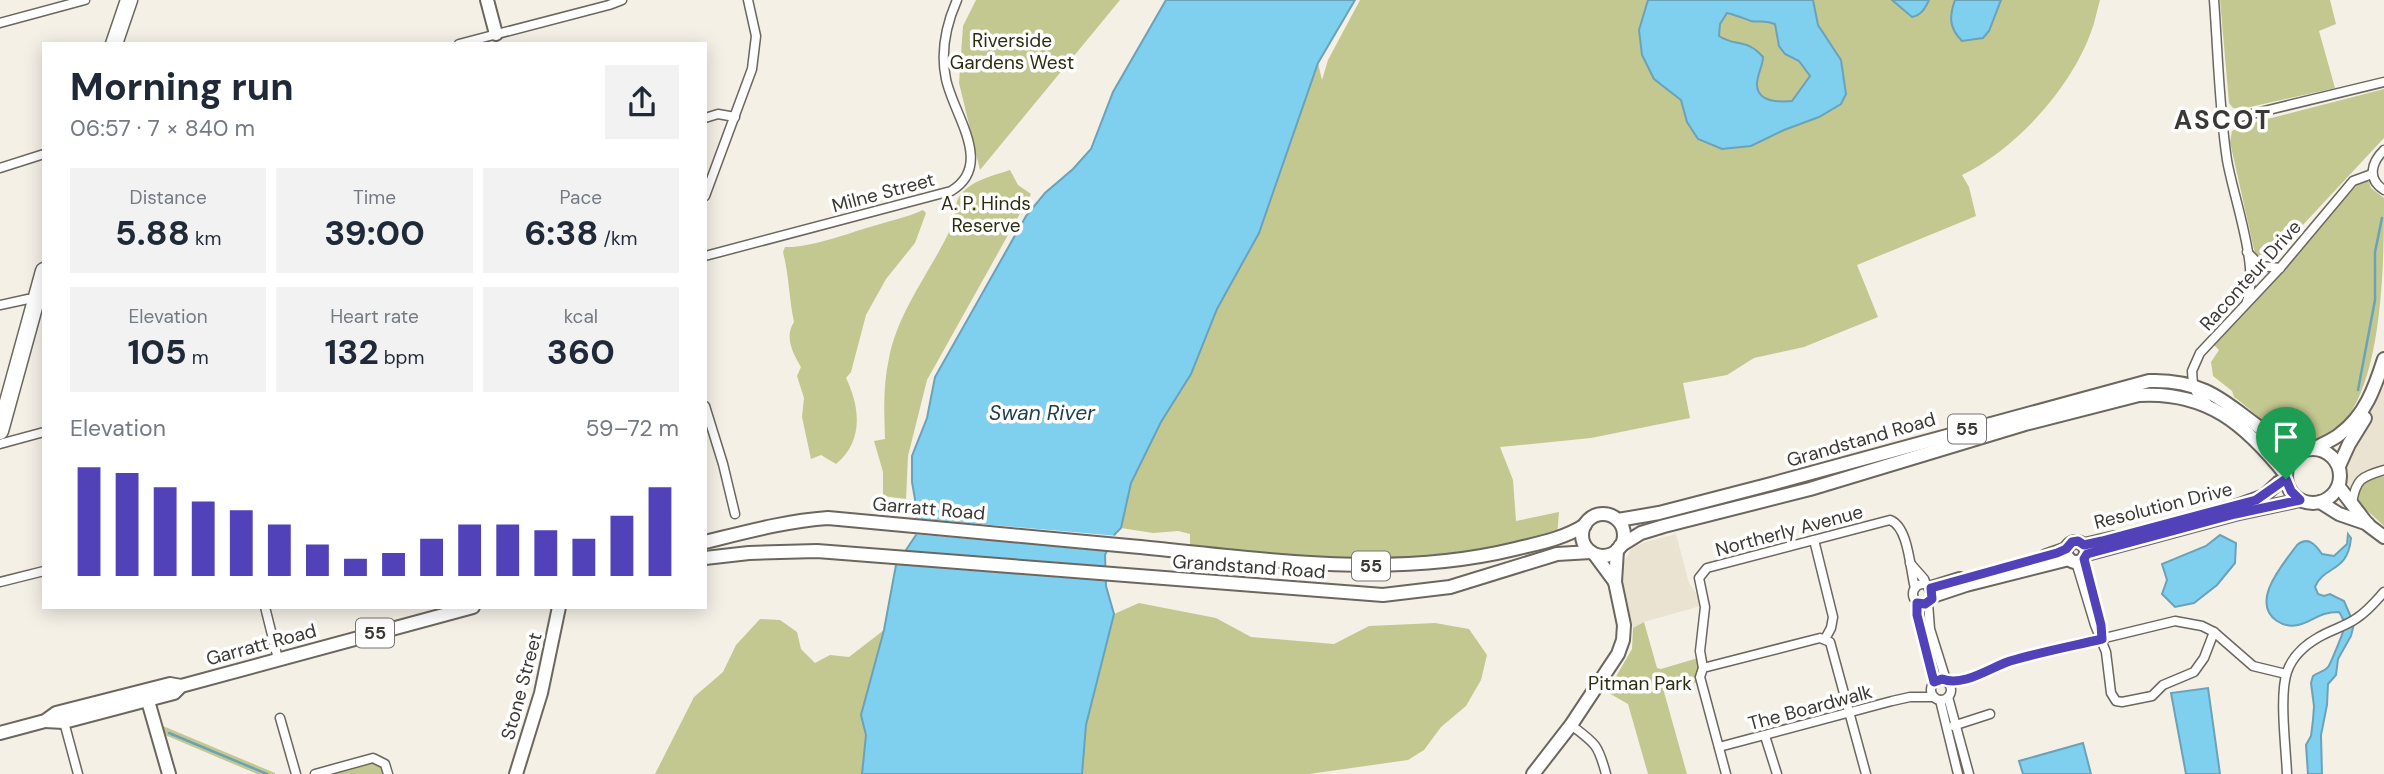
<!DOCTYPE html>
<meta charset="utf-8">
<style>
body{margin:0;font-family:"DM Sans",sans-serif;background:#f2f2f3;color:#1f2937;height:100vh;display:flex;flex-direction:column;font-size:26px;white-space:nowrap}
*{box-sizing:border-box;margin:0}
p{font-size:23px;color:#747a83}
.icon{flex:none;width:38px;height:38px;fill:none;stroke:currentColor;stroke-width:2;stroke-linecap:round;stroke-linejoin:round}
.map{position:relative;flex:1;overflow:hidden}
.details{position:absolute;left:42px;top:42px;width:665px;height:567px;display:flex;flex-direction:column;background:#fff;border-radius:0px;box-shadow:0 4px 18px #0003}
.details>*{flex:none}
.pin{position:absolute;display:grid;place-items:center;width:60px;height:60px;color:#fff;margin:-72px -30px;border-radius:50% 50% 50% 0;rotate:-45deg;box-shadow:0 0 7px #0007}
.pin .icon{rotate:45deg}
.round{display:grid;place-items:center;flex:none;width:74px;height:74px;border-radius:0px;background:#f2f2f3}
.headline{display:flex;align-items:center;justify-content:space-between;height:119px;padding:0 28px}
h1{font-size:38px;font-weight:700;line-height:52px}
.stats{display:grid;grid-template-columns:repeat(3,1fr);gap:10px;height:119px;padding:7px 28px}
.stats div{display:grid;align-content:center;border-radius:0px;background:#f2f2f3;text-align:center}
.stats b{font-size:35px;font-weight:700}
.stats small{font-size:19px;font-weight:400}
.stats p{font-size:19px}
.chart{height:196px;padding:14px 28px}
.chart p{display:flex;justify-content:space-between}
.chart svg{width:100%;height:126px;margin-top:7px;stroke:#5142b9;stroke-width:6}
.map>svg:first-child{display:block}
.built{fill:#ebe3d2}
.green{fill:#c3c890}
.water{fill:#7fcfef;stroke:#6ba2b7;stroke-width:2;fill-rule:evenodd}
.pier{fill:#f5f0e6}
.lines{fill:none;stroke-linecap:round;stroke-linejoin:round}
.stream{stroke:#6ba2b7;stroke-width:2.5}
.street-casing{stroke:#6b675f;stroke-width:11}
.secondary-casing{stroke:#6b675f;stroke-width:16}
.primary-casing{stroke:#6b675f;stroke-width:16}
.highway-casing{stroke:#6b675f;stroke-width:19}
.street{stroke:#fff;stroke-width:8}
.secondary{stroke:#fff;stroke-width:12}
.primary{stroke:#fff;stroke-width:12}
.highway{stroke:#fff;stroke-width:16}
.route-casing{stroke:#fff;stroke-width:14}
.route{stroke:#5142b9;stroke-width:9}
.labels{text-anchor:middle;stroke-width:7;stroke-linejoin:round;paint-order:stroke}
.shield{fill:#fff;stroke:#767472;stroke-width:2}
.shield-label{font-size:18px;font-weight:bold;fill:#3b3935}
.park-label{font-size:19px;fill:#2c2e10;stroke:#fff}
.street-label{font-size:19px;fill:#3b3935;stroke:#fff}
.water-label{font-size:21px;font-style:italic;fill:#1d414f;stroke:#fff}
.district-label{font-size:26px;font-weight:bold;letter-spacing:2px;fill:#3b3935;stroke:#fff}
</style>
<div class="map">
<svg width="2384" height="774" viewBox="0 0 2384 774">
<rect width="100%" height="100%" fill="#f5f0e6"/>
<g class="built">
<path d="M2384 386V523L2356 498 2346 481 2343 465Z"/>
<path d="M1676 534 1689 583 1704 605 1644 622 1633 628 1620 577 1623 563 1632 548 1645 542Z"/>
</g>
<g class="green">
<path d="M976 0H1120L980 170 959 83 963 26Z"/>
<path d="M1360 0H2100C2097 10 2095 22 2091 32 2071 88 2016 149 1962 175L1969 187 1976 216 1857 265 1878 317 1804 347 1754 358 1727 375 1683 383 1690 418 1591 438 1500 447 1513 480 1516 521 1559 512 1557 538 1418 565 1190 552V534L1178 531 1153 533 1121 528 1131 483 1161 422 1191 374 1217 309 1259 233 1318 63 1322 80 1328 60Z"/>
<path d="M2220 0H2330L2336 24 2319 31 2335 88 2241 109 2233 108 2229 103Z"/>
<path d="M2384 89V138L2270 260 2255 254 2230 142 2232 131 2240 126Z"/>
<path d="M1010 170 1018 185 1031 194 927 380 908 456 906 499 883 496V472L874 441 885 439C884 411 883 385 889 358 898 311 931 271 951 228 955 219 954 205 959 197 970 180 993 176 1010 170Z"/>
<path d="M2363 179 2369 182 2371 188 2384 198C2384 260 2384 401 2330 434 2322 439 2314 444 2305 443 2277 440 2256 412 2234 397L2232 391 2213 376 2211 362 2219 350 2211 342Z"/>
<path d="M923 210 926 213 915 243 886 279 866 315 851 372 846 378C860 407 864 441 836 464L821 455 811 459 802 417 804 398 797 376 801 367C793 353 784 337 794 322 789 299 789 275 783 252L785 247C810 248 846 234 870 227 888 221 906 218 923 210Z"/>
<path d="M2384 476V526L2359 503 2357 498C2361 482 2369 480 2384 476Z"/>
<path d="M1139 603 1216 618 1251 637 1334 644 1369 626 1435 623 1469 629 1487 655 1481 680 1466 706 1441 727 1424 750 1408 760 1309 774H1082L1086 725 1114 614Z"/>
<path d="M760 619 780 620 797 632 801 649 815 663 830 655 849 657 884 630 861 715 866 735 862 774H655L694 697 723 672 736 645Z"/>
<path d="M1644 622 1657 668 1661 669 1698 658 1704 680 1664 692 1687 774H1648L1628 704 1607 692 1632 649 1633 628Z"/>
<path d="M163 726 275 773V774H257L165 735Z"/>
<path d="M373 758 387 774H315Z"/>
</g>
<g class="water">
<path d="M1166 0H1355L1318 63 1259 233 1217 309 1191 374 1161 422 1131 483 1121 528 1115 534 1105 555 1106 586 1114 614 1086 725 1082 774H862L866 735 861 715 884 630 896 565 916 535V505L912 482V456L927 418 935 377 1026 216 1045 193 1073 169 1091 149 1113 92Z"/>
<path d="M1648 0H1813L1818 25 1841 60 1846 94 1841 104 1819 117 1784 130 1751 146 1722 149 1698 139 1687 122 1681 100 1654 79 1642 55 1639 30ZM1727 13C1736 15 1743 18 1751 21 1760 23 1763 19 1775 24L1779 46 1785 54 1799 61 1810 76 1792 101C1780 102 1759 103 1757 86 1756 77 1763 66 1763 57 1747 38 1735 47 1719 36L1720 24Z"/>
<path d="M1892 0H1929C1925 8 1922 15 1912 17Z"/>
<path d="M1955 0H2001L1989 31 1983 38 1962 41C1949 28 1949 17 1955 0Z"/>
<path d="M2348 534 2351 538C2348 573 2324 565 2315 587L2318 594 2324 596 2330 594 2344 601 2354 624 2351 636 2338 659 2336 675 2328 684 2327 705 2321 735 2322 774H2308L2306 745 2311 736 2313 720 2314 706 2311 683 2313 676C2318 672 2324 672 2328 667 2330 665 2344 631 2344 628 2345 623 2342 616 2339 612 2318 612 2315 621 2298 625 2290 627 2283 625 2277 621 2249 602 2284 563 2297 545 2308 536 2315 544 2322 554L2334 556 2347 544Z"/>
<path d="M2220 535 2236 543 2235 563 2217 585 2194 603 2175 607 2162 594 2167 580 2162 564 2206 546Z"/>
<path d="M2208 688 2220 774H2186L2171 693Z"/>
<path d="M2083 743 2091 774H2023L2019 761Z"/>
</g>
<path class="pier" d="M912 518 1118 536 1110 551 912 534Z"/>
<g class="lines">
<g class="stream">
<path d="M2358 390 2375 300V252L2382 218"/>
<path d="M169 733 267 774"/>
</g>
<g class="street-casing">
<g id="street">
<path d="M2214 0C2218 53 2219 107 2227 160 2233 196 2260 269 2247 301"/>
<path d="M0 23 85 0"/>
<path d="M459 44 609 5 622 0"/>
<path d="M705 118 718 114 735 117"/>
<path d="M2223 121 2384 82"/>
<path d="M2384 150C2371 163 2367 179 2384 190"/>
<path d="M0 168 44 154"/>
<path d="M705 196 752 69 756 36 748 0"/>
<path d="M2247 252 2261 266 2280 268"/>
<path d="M705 256 951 191C995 165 953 114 946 79 940 51 946 25 957 0"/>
<path d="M0 305 28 299H37"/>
<path d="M2208 404 2196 392 2193 384 2192 371 2200 353 2280 268 2353 181 2372 174"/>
<path d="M705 406 723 464 735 514"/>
<path d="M0 444 44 432"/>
<path d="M2352 503C2356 479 2361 477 2384 470"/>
<path d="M1814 540 1833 617 1831 628 1825 639"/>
<path d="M2084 559 2102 632"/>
<path d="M2076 562 2095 625 2106 652 2111 693 2116 701 2122 702 2152 696 2163 685 2194 672 2204 658 2214 632"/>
<path d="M1910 563 1924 579 1926 584"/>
<path d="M0 582 44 571"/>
<circle cx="1923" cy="594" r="10"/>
<path d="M1917 603V616L1934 682"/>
<path d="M1928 603 1930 629 1946 680"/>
<path d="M265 607 278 659"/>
<path d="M1703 668 1700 651 1705 607 1699 578 1707 568 1890 520C1909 527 1910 570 1915 588"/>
<circle cx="1941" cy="690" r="10"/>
<path d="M1948 682 1972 677 2010 661 2175 621 2202 626 2214 632 2253 666 2286 674"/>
<path d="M1948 697 1969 774"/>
<path d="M1940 700 1958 774"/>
<path d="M280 718 296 774"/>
<path d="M64 722 78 774"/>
<path d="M1571 725C1595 743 1598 744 1606 774"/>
<path d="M1953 726 1990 714"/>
<path d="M1765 736 1777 774"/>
<path d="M1719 747 1892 701 1910 697H1934"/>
<path d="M315 774 373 758 385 764 388 774"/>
<path d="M1726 774 1700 677 1703 668 1820 638 1830 642 1866 774"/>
<path d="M2287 774C2286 748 2279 695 2287 672 2292 657 2305 645 2319 637 2331 630 2346 626 2357 618 2368 611 2376 601 2384 592"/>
</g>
</g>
<g class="secondary-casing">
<g id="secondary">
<path d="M487 0 496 34"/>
<path d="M2234 507 2264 496 2278 483 2286 479"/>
<circle cx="2076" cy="552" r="10"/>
<path d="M2084 545 2114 538"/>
<path d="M2087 554 2235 514 2300 500"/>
<path d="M1595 555 1615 582"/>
<path d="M2046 556 2066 549"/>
<path d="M1931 588 1960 579"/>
<path d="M1933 596 1966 585 2069 559"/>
<path d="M148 701 169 774"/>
<path d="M516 774 541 693 559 607"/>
<path d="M1533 774 1571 725 1618 654 1623 640 1624 625 1615 582 1617 550"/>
</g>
</g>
<g class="primary-casing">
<g id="primary">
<path d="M2316 448C2324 443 2333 440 2340 434 2365 416 2375 387 2384 359"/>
<circle cx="2313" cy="476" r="27"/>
<path d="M2339 466 2349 444 2365 418"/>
<path d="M2339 487 2368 525 2384 537"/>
<path d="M2320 502 2339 514 2368 524"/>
<circle cx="1603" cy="535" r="21"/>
<path d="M1618 520 1659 513 1771 484 2149 381C2226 378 2240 428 2302 451"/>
<path d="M705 542C746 532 786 521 828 518 928 527 1029 537 1129 546 1258 558 1388 580 1515 549 1539 543 1563 539 1585 525"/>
<path d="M1620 546 1641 533 1664 526 1810 489 2025 424 2139 395C2207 391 2245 424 2286 475"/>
<path d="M705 558 749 553 817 551 1383 595 1450 587 1557 554 1591 552"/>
<path d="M45 721 64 722 174 693 181 686 473 607"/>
<path d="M0 733 45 721 56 713 170 684 181 686"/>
</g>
</g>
<g class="highway-casing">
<g id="highway">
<path d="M114 44 129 0"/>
<path d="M0 431 44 271"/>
</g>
</g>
<use href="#street" class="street"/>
<use href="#secondary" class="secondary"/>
<use href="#primary" class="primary"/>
<use href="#highway" class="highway"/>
</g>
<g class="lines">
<g class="route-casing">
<path id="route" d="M2286 479 2291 491 2300 500 2235 514 2087 554 2084 559 2101 625 2102 639C2072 646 2040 652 2010 661 1989 668 1964 687 1942 679L1934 682 1917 615V603L1925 604 1932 599 1931 588 2057 553 2066 549 2072 542 2078 541 2084 545 2102 541 2256 500Z"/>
</g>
<use href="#route" class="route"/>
</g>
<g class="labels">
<g class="shield">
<rect x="1948" y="414.5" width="38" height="29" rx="5"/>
<rect x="1352" y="551.5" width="38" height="29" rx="5"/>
<rect x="356" y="618.5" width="38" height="29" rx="5"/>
</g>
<g class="shield-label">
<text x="1967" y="435">55</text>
<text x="1371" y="572">55</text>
<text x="375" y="639">55</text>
</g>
<g class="park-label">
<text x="1012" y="47">Riverside<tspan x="1012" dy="22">Gardens West</tspan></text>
<text x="986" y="210">A. P. Hinds<tspan x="986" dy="22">Reserve</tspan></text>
<text x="1640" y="690">Pitman Park</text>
</g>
<g class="street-label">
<text transform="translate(883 192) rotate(-15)" y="7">Milne Street</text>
<text transform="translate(2250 275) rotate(-48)" y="7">Raconteur Drive</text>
<text transform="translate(1861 439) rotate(-16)" y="7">Grandstand Road</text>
<text transform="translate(2163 505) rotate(-14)" y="7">Resolution Drive</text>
<text transform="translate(929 508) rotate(5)" y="7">Garratt Road</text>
<text transform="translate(1789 530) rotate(-15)" y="7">Northerly Avenue</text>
<text transform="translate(1249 566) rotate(4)" y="7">Grandstand Road</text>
<text transform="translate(261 644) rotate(-15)" y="7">Garratt Road</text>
<text transform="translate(521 686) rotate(-75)" y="7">Stone Street</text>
<text transform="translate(1810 707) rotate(-15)" y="7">The Boardwalk</text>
</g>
<g class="water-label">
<text x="1042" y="420">Swan River</text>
</g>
<g class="district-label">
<text x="2223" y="129">ASCOT</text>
</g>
</g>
</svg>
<div class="pin" style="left:2286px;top:479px;background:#1e9e55"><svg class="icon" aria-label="arrive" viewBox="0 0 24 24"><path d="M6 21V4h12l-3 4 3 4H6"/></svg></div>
<section class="details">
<div class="headline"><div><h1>Morning run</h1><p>06:57 · 7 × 840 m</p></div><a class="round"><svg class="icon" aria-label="share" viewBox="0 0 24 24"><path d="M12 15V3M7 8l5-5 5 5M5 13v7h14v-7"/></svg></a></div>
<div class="stats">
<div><p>Distance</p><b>5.88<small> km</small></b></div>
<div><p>Time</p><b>39:00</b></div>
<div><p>Pace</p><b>6:38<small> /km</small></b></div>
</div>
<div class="stats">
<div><p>Elevation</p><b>105<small> m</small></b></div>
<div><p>Heart rate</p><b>132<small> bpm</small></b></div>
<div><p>kcal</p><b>360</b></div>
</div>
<div class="chart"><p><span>Elevation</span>59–72 m</p>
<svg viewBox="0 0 160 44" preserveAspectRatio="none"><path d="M5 44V6M15 44V8M25 44V13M35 44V18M45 44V21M55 44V26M65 44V33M75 44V38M85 44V36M95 44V31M105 44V26M115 44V26M125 44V28M135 44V31M145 44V23M155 44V13"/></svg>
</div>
</section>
</div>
